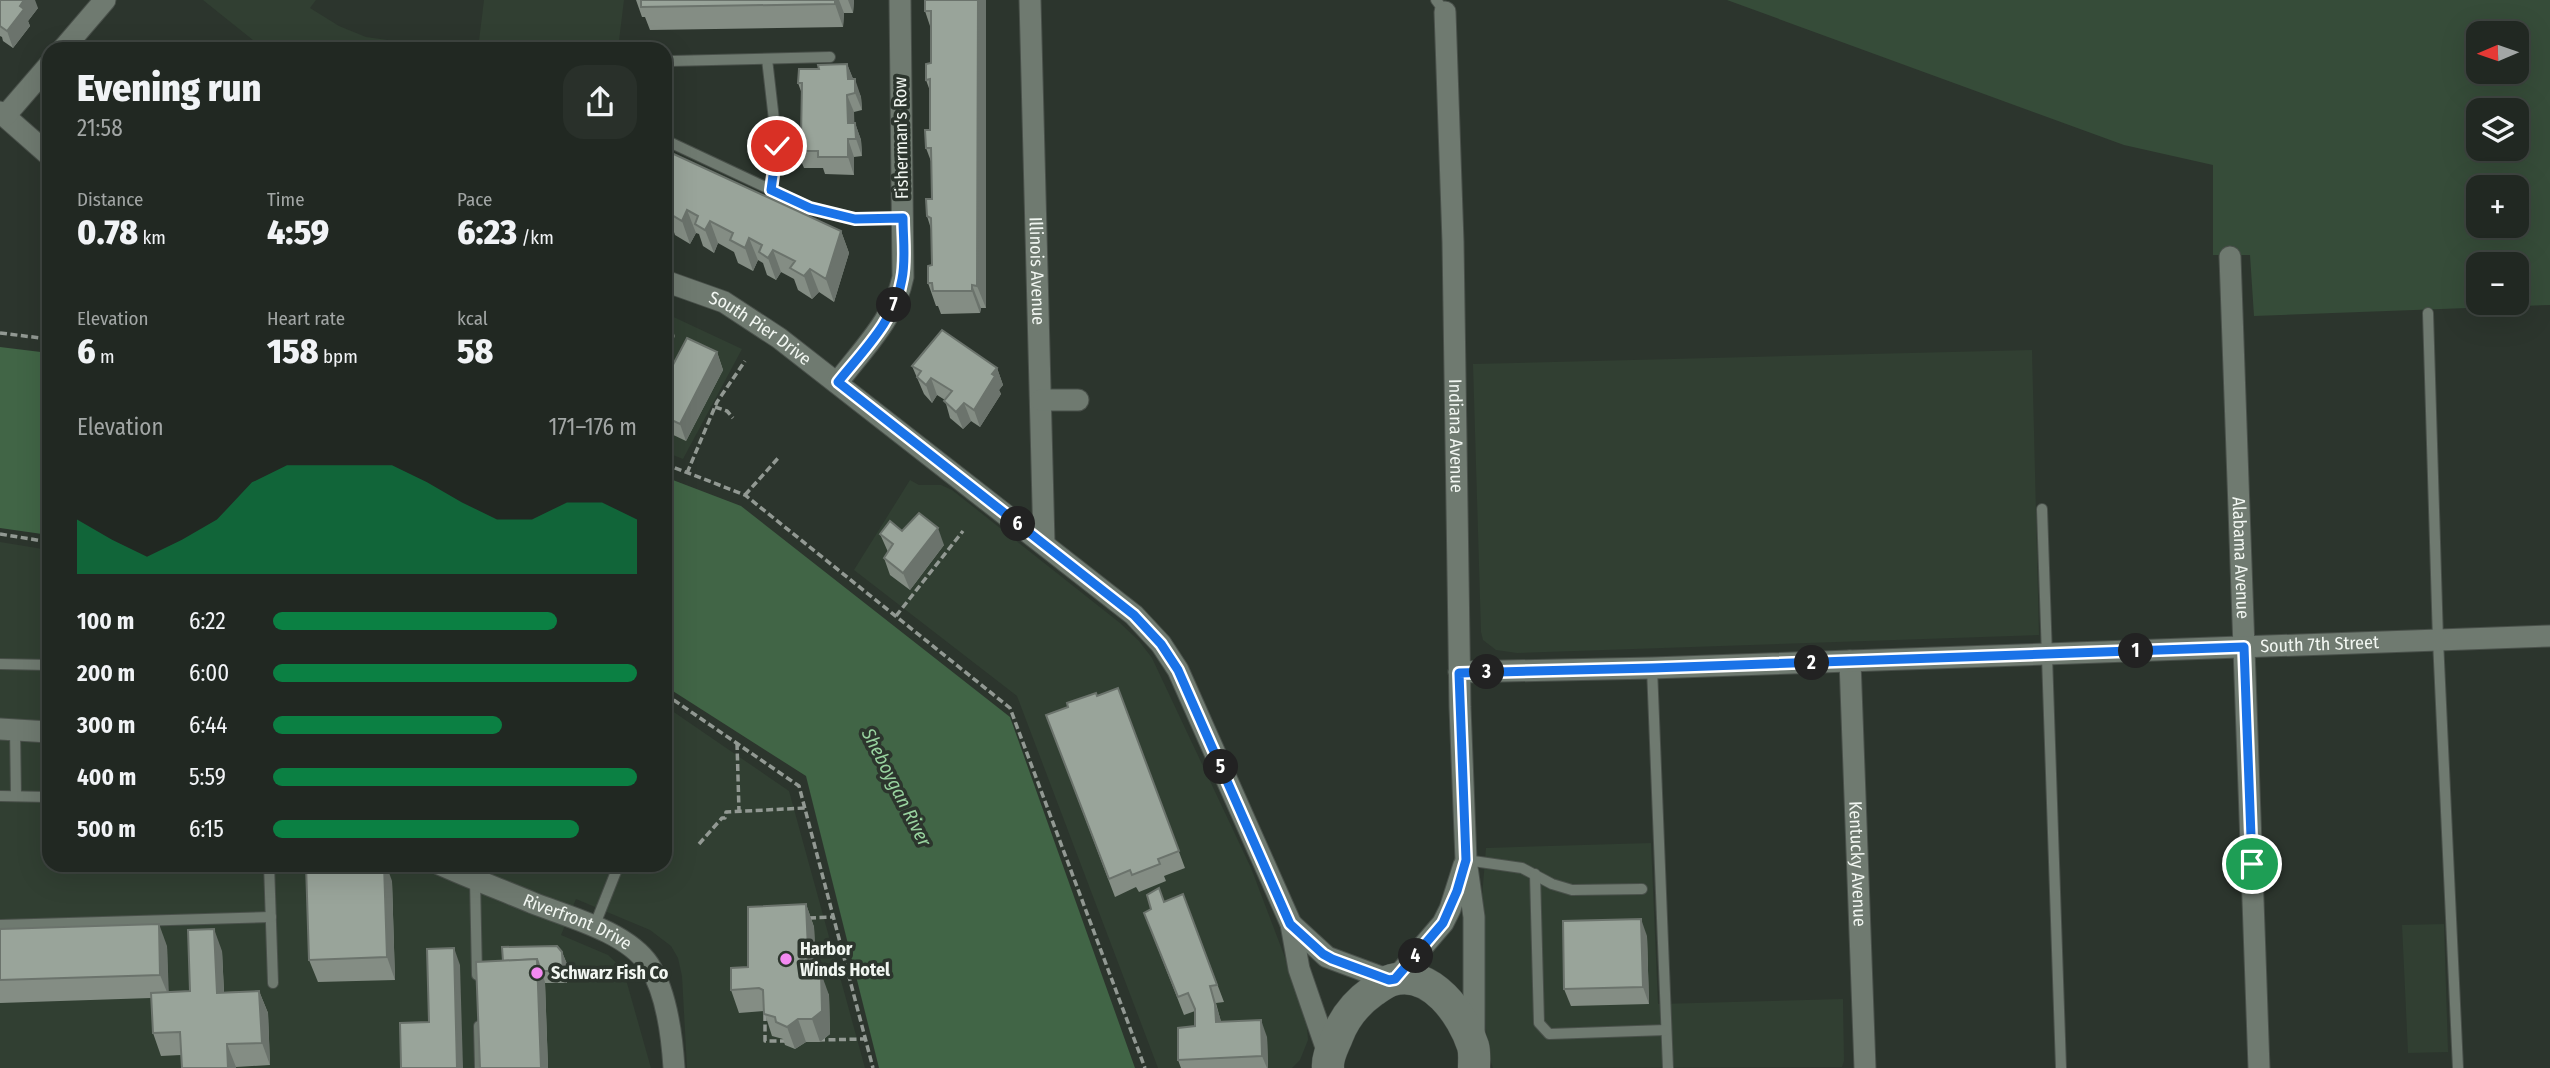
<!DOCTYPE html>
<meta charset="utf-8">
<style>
body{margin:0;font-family:"Fira Sans Condensed",sans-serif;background:#29302a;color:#f1f3f6;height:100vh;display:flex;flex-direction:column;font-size:26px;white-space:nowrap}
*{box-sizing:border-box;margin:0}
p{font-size:23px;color:#a2a6a5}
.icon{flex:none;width:38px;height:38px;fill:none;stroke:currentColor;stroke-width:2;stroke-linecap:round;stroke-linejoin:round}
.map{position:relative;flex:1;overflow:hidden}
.sheet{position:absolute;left:42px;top:42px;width:630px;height:830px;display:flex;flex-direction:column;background:#212822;border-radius:21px;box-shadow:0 7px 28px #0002,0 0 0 2px #3e4440}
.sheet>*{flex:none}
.needle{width:46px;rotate:268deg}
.controls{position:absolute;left:2466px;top:21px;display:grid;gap:14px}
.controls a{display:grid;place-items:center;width:63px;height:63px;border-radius:14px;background:#212822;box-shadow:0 7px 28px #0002,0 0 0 2px #3e4440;font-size:35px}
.pin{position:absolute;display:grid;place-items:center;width:60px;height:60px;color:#fff;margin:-30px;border:4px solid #fff;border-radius:50%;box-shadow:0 2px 7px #0007}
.km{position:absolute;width:35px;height:35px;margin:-18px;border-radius:50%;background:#222;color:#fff;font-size:19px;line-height:35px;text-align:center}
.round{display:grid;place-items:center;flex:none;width:74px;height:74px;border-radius:21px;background:#29302a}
.headline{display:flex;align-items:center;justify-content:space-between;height:119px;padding:0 35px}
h1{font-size:38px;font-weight:800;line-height:52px}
.figures{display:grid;grid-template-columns:repeat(3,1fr);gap:10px;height:119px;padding:7px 35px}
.figures div{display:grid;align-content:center}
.figures b{font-size:35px;font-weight:800}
.figures small{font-size:19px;font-weight:400}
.figures p{font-size:19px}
.chart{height:196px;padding:14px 35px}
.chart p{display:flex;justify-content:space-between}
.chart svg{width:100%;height:126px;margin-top:7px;fill:#0b8043;opacity:.7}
ul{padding:0 35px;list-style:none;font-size:23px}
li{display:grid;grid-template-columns:112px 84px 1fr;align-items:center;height:52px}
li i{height:18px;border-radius:9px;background:#0b8043}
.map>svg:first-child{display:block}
.built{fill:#313f32}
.green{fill:#364c39;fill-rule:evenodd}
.water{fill:#416546}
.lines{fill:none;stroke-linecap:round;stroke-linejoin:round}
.lane-casing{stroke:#49504a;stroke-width:12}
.street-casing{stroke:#49504a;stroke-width:23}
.secondary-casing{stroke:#49504a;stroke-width:33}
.path{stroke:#929993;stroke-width:3.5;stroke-dasharray:7 3.5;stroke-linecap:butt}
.lane{stroke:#6f7a70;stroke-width:10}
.street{stroke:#6f7a70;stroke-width:21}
.secondary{stroke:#6f7a70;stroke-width:32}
.wall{fill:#848d84}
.shaded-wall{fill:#6b736c}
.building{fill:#99a49a;stroke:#6b736c;stroke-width:2}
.route-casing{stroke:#fff;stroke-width:14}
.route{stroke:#1a73e8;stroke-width:9}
.poi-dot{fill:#f38af1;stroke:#2c352d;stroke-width:2.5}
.labels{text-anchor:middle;stroke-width:7;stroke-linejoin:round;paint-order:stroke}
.street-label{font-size:18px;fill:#f1f6f1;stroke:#2c352d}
.poi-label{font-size:18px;font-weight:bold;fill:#f1f6f1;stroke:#2c352d;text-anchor:start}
.water-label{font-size:19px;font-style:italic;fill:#98d39f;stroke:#2c352d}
</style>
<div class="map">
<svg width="2550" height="1068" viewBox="0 0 2550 1068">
<rect width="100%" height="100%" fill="#2c352d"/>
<g class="built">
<path d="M203 0H316L310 8 339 26 366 37 452 49H264Z"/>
<path d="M484 0H624L618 49H478Z"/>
<path d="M665 313 742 349 683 459 665 452Z"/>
<path d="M2032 350 2039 635 1517 653 1496 650 1483 640 1481 632 1473 364Z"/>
<path d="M910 480 919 485H941L952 490 1120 623 1139 641 1152 658 1251 868 1306 1013 1308 1040 1300 1060 1292 1068H1158L1017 696 854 570Z"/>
<path d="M0 542 49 550V864H665V706L789 791 865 1068H687L682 976 678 958 671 946 650 930 576 899 561 935 608 955 623 969 651 1068H0Z"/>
<path d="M1651 843 1658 1004 1843 999 1844 1061 1842 1067 1493 1068 1487 1052 1481 909 1486 848Z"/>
<path d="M2444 924 2448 1052 2408 1053 2402 925Z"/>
</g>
<path class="green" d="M1727 0H2550V305L2254 316 2250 255H2213V165L2124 145ZM2478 33H2516V72H2478ZM2478 110H2516V149H2478ZM2478 187H2516V226H2478ZM2478 264H2516V303H2478Z"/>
<g class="water">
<path d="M0 347 49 353V535L0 528Z"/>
<path d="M665 477 741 506 1010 717 1135 1068H879L806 776 665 686Z"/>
</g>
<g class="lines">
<g class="lane-casing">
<g id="lane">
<path d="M1436 0 1445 12"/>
<path d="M767 59 777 146 771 190"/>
<path d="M665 64 671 61 830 57"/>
<path d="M665 140 810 208 855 218H903"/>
<path d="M2428 313 2438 640 2458 1068"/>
<path d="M2042 509 2061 1068"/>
<path d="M0 664 49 665"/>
<path d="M1652 668 1668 1068"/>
<path d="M15 729 16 796"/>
<path d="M0 796 49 797"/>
<path d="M1466 860 1522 868 1552 884 1572 890 1642 889"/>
<path d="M269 864 273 983"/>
<path d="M1535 874 1539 1023 1549 1034 1666 1030"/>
<path d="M475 880 477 975"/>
<path d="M0 925 271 917"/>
<path d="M594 927 619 864"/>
<path d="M479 1026 480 1068"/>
</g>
</g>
<g class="street-casing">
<g id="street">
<path id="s1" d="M1030 0 1044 543"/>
<path id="s2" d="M1445 12 1453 242 1460 707 1466 860 1474 917V1040"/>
<path d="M63 49 105 0"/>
<path d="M0 112 49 155"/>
<path d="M5 116 49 65"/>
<path id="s3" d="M2230 257 2259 1068"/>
<path id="s4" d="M665 281 724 302 779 338 1134 615 1161 644 1178 670 1291 924 1299 969 1329 1056"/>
<path d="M838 382C862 350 895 318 903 277L900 0"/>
<path d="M1041 400H1078"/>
<path id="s5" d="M1850 661 1865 1068"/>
<path id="s6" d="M1459 672 1652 668 2550 636"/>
<path d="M0 729 49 732"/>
<path id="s7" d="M439 864C470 878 502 890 533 903 569 917 627 932 649 965 667 993 672 1036 674 1068"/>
<path d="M1291 924 1327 957 1389 980"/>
<path d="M1395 979 1443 923 1450 909 1464 865"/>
</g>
</g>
<g class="secondary-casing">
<path id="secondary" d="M1328 1068C1327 1057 1333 1047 1337 1037 1344 1018 1356 1003 1373 991 1379 987 1385 982 1392 980 1431 968 1463 1015 1473 1046 1475 1053 1474 1061 1474 1068"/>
</g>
<g class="path">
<path d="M0 333 49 339"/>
<path d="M715 407 727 411 733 418"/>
<path d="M665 464 745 495 1010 708 1145 1068"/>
<path d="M687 473 717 402 745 361"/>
<path d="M745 495 780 456"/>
<path d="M0 534 49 542"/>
<path d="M896 616 963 531"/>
<path d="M665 694 799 786 873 1068"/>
<path d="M737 743 739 811"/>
<path d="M699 844 722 818H725L726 812 805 808"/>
<path d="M809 918 833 917"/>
<path d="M765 1014V1041H786"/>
<path d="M818 1040 865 1039"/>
</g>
<use href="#lane" class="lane"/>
<use href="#street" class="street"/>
<use href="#secondary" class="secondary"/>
</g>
<g class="wall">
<path d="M0 0 38 8 28 21 30 26 13 48 3 41 2 37 0 36Z"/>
<path d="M636 0H854L853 13H844L843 27 650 30 645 17H642Z"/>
<path d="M986 0V308H981L980 313 941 314 938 306H936L928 283 932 265 931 229 927 216 932 199V164L926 148 930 130V91L926 80 931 63V29L925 11Z"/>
<path d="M847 64 853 79 861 97 862 110 854 112V123H855L861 140 862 156 854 157V175L825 174 823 168H804L797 151 801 139 802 94 798 83 819 69Z"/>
<path d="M665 150 841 231 849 253 834 302 819 292 812 299 798 290 794 279 781 272 776 280 767 275 763 263 758 260 753 271 738 263 734 252 718 243 714 253 703 246 699 234 696 233 690 244 675 235 670 220 665 218Z"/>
<path d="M717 352 723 370 686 441 665 431V380Z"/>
<path d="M912 366 997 368 1003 385 999 390 1001 394 980 427 971 421 963 429 950 418 945 400 937 395 932 403 924 394Z"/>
<path d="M902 531 944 545 910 590 890 575 884 558 888 552 880 534Z"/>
<path d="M1118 688 1185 868 1164 876 1166 881 1139 892 1136 887 1115 897 1046 715Z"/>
<path d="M392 881 395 980 318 982 309 960Z"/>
<path d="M1183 894 1224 1002 1216 1003 1221 1022 1267 1037 1268 1068H1181L1178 1060 1195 1026V1011L1184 1015 1144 913 1165 902Z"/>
<path d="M806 904 814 927 816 973 829 995 830 1034 820 1042H806L795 1049 785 1045 783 1039 772 1036 764 1011 739 1013 731 990 748 967Z"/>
<path d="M0 929 167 946 168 992 190 991 222 951 224 992 259 991 268 1013 270 1065 236 1067 181 1055 161 1056 153 1033 151 998 0 1003Z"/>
<path d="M1647 936 1649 1004 1571 1006 1564 989Z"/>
<path d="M562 952 567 964V983H545L548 1068H480L503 961Z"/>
</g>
<g class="shaded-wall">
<path d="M24 0H35L38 8 28 21 30 26 13 48 7 31 20 6Z"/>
<path d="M835 0H839L844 13 843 27 835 4Z"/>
<path d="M848 0H854L853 13Z"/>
<path d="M978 0H986V308L977 286Z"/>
<path d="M847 64 854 81 848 79Z"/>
<path d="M855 79 861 97 862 110 855 93Z"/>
<path d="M847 95 854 112 855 140 848 123Z"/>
<path d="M855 123 861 140 862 156 856 139Z"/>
<path d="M848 139 854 157V175L848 157Z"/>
<path d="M687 210 696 233 690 244 682 221Z"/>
<path d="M710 221 718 243 714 253 705 230Z"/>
<path d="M841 231 849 253 834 302 826 279Z"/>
<path d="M749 238 758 260 753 271 745 248Z"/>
<path d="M773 250 781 272 776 280 768 258Z"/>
<path d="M810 269 819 292 812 299 804 276Z"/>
<path d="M972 285 981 308 980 313 972 291Z"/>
<path d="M668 319 675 336 665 360V327Z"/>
<path d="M717 352 723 370 686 441 680 424Z"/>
<path d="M997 368 1003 385 999 390 1001 394 980 427 974 410 992 374Z"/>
<path d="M931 378 937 395 932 403 926 385Z"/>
<path d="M964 403 971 421 963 429 956 412Z"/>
<path d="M938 528 944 545 910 590 903 573Z"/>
<path d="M384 864H386L392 881 395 980 387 957Z"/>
<path d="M806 904 814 927 817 995 809 972Z"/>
<path d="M1641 919 1647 936 1649 1004 1643 987Z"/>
<path d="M159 924 167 946 169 997 160 975Z"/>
<path d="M214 929 222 951 225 1015 217 993Z"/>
<path d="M454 948 460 965 463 1068H457Z"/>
<path d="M562 952 567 964V983L563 971Z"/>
<path d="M537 959 545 982 548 1068H541Z"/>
<path d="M821 973 829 995 830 1034 820 1042 812 1019Z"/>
<path d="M1210 986 1221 1021 1222 1039 1216 1022Z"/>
<path d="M259 991 268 1013 270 1065 262 1043Z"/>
<path d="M798 1019 806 1042 795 1049 787 1027Z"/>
<path d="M1261 1020 1267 1037 1268 1068H1267L1262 1056Z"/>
<path d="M227 1044 236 1067V1068H228Z"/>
</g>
<g class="building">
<path d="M0 0H24L20 6 24 9 7 31 0 26Z"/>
<path d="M641 0H835V4L641 7Z"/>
<path d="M925 0H978L977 286 972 285V291H933L932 283H928V266L932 265 931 218 927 216 926 199H932L931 148H926L925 130H930V79L926 80V64L931 63V11H925Z"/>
<path d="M847 64 848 79H855V93L847 95 848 123H855L856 139H848V157H818V151H797V139H801L802 83H798L799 69H819L818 65Z"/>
<path d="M665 150 841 231 826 279 810 269 804 276 790 268 795 261 773 250 768 258 759 252 762 245 749 238 745 248 730 240 733 233 710 221 705 230 695 224 698 216 687 210 682 221 667 212 672 202 665 199Z"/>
<path d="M665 318 668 319 665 327Z"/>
<path d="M942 330 997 368 992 374 995 376 974 410 964 403 956 412 944 401 952 391 931 378 926 385 917 377 921 371 912 366Z"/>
<path d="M687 338 717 352 680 424 665 417V380Z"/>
<path d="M919 513 938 528 903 573 884 558 893 544 880 534 890 521 902 531Z"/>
<path d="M1118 688 1179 851 1158 859 1160 864 1132 875 1130 870 1109 879 1046 715 1068 707 1067 703 1096 693 1097 696Z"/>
<path d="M306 864H384L387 957 309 960Z"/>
<path d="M1159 888 1164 902 1183 894 1217 985 1210 986 1215 1004 1216 1022 1261 1020 1262 1056 1178 1060V1028L1195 1026V1009L1188 993 1178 997 1144 913 1151 909 1147 895Z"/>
<path d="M806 904 809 972 821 973 822 1011 812 1019H798L787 1027 776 1022 775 1017 764 1014 763 990 759 988 731 990V968L748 967V907Z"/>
<path d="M1641 919 1643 987 1564 989 1563 921Z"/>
<path d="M159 924 160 975 0 980V929Z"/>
<path d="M214 929 217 993 259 991 262 1043 227 1044 228 1068H182L180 1032 153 1033 151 993 190 991 188 930Z"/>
<path d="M557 946 562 952 563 971H541L537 959 503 961 502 947Z"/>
<path d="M454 948 457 1068H401L400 1023 429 1022 427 949Z"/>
<path d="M537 959 541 1068H480L476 962Z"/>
</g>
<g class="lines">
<g class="route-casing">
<path id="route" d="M777 146 771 190 810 208 855 219 903 218C903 238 906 260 902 279 896 319 862 352 838 382L1134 615 1161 644 1178 670 1290 924 1323 954 1332 959 1389 980 1395 979 1443 923 1457 891 1466 860 1459 673 1652 668 2244 647 2252 864"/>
</g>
<use href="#route" class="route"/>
</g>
<g class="poi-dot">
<circle cx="786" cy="959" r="7"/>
<circle cx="537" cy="973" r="7"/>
</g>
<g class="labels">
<g class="street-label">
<text transform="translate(901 138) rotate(-91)" y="6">Fisherman's Row</text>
<text dy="6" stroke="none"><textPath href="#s1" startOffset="271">Illinois Avenue</textPath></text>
<text dy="6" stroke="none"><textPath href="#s4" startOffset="107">South Pier Drive</textPath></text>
<text dy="6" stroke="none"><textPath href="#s2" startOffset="424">Indiana Avenue</textPath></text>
<text dy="6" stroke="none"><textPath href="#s3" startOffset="301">Alabama Avenue</textPath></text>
<text dy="6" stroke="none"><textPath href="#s6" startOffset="861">South 7th Street</textPath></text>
<text dy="6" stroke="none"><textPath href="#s5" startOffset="203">Kentucky Avenue</textPath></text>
<text dy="6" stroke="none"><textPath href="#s7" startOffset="150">Riverfront Drive</textPath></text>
</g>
<g class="poi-label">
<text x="800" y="955">Harbor<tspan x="800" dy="21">Winds Hotel</tspan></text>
<text x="551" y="979">Schwarz Fish Co</text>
</g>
<g class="water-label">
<text transform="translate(897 787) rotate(63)" y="7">Sheboygan River</text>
</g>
</g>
</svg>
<div class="controls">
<a><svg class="needle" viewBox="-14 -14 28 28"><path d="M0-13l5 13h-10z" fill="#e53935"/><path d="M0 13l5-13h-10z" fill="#a2a6a5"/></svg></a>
<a><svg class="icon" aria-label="layers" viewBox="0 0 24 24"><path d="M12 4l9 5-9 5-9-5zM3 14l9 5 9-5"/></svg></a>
<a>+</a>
<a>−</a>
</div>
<div class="pin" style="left:2252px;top:864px;background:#1e9e55"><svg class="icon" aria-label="arrive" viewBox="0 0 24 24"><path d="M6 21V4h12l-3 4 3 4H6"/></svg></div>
<div class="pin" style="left:777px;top:146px;background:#d93025"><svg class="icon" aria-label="check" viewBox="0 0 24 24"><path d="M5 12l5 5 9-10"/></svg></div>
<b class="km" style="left:2136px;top:651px">1</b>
<b class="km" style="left:1812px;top:663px">2</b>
<b class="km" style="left:1487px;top:672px">3</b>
<b class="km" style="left:1416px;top:956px">4</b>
<b class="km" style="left:1221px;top:767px">5</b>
<b class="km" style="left:1018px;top:524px">6</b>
<b class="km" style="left:894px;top:305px">7</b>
<section class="sheet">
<div class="headline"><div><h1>Evening run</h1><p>21:58</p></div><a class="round"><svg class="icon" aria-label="share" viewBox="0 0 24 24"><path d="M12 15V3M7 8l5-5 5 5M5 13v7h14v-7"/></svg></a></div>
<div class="figures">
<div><p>Distance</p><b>0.78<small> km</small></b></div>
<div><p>Time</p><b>4:59</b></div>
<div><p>Pace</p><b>6:23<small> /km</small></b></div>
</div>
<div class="figures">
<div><p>Elevation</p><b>6<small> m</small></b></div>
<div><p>Heart rate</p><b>158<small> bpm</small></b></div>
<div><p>kcal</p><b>58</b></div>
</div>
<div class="chart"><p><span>Elevation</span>171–176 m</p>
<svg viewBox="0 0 160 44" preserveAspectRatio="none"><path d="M0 44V25L10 32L20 38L30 32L40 25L50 12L60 6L70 6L80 6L90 6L100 12L110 19L120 25L130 25L140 19L150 19L160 25V44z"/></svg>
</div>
<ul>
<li><b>100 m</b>6:22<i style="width:78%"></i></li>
<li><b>200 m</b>6:00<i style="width:100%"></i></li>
<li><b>300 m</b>6:44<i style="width:63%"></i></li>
<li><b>400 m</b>5:59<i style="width:100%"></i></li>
<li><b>500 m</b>6:15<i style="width:84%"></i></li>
</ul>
</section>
</div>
